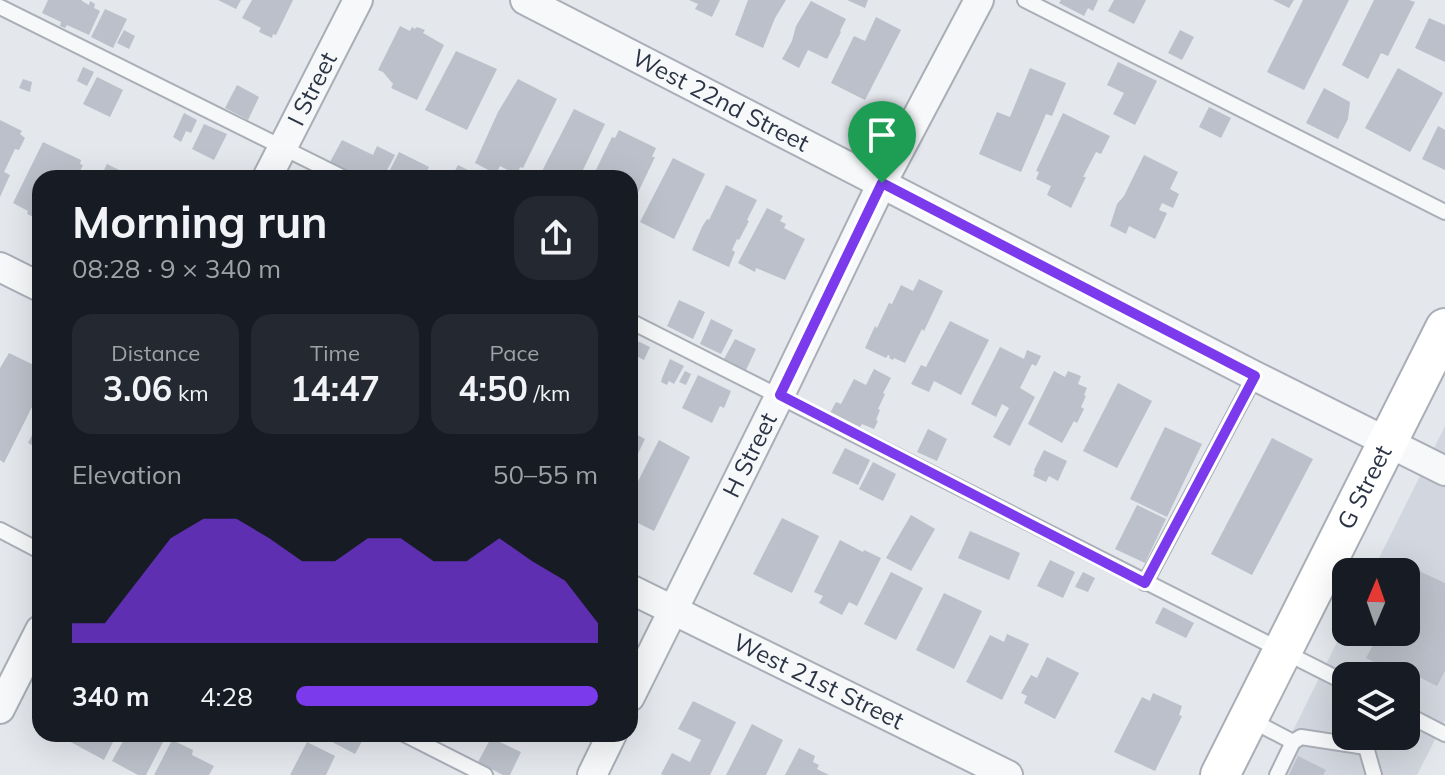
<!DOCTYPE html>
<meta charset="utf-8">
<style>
body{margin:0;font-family:Mulish,sans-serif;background:#242831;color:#f1f3f6;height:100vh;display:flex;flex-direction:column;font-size:30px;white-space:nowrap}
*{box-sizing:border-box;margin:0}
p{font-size:26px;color:#9ea1a6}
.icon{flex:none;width:44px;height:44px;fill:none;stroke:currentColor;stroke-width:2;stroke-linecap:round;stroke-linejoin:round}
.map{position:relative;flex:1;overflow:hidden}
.panel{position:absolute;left:32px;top:170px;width:606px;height:572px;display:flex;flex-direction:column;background:#171b24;border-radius:24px;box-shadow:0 8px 32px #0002}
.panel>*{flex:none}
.needle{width:52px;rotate:2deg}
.fabs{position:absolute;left:1332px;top:558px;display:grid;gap:16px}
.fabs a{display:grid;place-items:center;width:88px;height:88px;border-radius:16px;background:#171b24;box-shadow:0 8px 32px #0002;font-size:40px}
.pin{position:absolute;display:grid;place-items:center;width:68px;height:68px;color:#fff;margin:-82px -34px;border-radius:50% 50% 50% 0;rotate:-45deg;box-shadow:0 0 8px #0007}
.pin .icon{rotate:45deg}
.round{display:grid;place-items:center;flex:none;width:84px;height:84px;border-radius:24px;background:#242831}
.overview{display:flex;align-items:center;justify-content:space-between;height:136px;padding:0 40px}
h1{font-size:44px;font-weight:700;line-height:60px}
.stats{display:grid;grid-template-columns:repeat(3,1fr);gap:12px;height:136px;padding:8px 40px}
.stats div{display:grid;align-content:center;border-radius:20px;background:#242831;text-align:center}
.stats b{font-size:34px;font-weight:700}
.stats small{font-size:22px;font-weight:400}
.stats p{font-size:22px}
.chart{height:224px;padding:16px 40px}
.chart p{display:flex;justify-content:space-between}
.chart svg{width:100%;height:144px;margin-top:8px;fill:#7c3aed;opacity:.7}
ul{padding:0 40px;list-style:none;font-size:26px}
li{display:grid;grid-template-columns:128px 96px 1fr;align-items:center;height:60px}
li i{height:20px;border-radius:10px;background:#7c3aed}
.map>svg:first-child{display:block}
.built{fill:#d2d6de;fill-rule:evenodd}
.building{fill:#bbc0ca}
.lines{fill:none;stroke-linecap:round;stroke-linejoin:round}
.lane-casing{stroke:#a9aeb7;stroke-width:18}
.street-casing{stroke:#a9aeb7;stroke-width:32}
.secondary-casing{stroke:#a9aeb7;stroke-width:42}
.lane{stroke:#f7f8fa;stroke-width:14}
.street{stroke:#f7f8fa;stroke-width:28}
.secondary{stroke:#fff;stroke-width:38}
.route-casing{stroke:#fff;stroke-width:16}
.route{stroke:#7c3aed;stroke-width:10}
.labels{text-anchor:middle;stroke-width:7;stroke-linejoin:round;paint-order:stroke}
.street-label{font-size:24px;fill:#2b3445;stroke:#f4f6f9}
</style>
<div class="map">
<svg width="1445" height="775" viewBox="0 0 1445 775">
<rect width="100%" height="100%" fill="#e4e7ec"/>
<path class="built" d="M1445 426V720L1417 775H1271L1346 624V632H1406V572H1372ZM1346 676H1406V736H1346Z"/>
<g class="building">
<path d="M48 0H82V1L89 5 90 1 95 4 94 8 100 11 89 35 67 25 65 28 60 26 61 22 42 13Z"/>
<path d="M218 0H241L236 9Z"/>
<path d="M252 0H293L276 35 273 34 272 38 259 32 261 28 242 18Z"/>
<path d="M689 0H720L712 17 695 9 698 4Z"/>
<path d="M748 0H786L775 18 763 48 735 35Z"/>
<path d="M847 0H868L865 8Z"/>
<path d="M1061 0H1098L1093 11 1088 8 1084 16 1059 3Z"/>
<path d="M1114 0H1146L1134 24 1108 11Z"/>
<path d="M1273 0H1294L1289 8Z"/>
<path d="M1303 0H1349L1304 90 1267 72Z"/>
<path d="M1374 0H1409L1415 2 1388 56 1381 53 1368 79 1342 65Z"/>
<path d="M811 1 846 19 840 31 841 32 827 59 808 50 799 68 782 59 792 41 796 26Z"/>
<path d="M105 9 127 19 113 48 91 37Z"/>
<path d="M876 17 901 30 865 100 831 83 854 36 865 41Z"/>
<path d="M1429 18 1445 25V62L1415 48Z"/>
<path d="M400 26 410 31 412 27 415 29 417 27 425 30 423 33 444 45 417 100 391 88 393 84 383 72 378 70Z"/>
<path d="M124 30 135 36 129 49 117 43Z"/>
<path d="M1180 30 1194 37 1182 60 1168 53Z"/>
<path d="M456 51 497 69 467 130 425 110Z"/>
<path d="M1118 62 1157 81 1135 125 1113 114 1124 93 1107 85Z"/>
<path d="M83 67 94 72 87 86 77 81Z"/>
<path d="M1030 68 1066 83 1052 116 1046 114 1021 172 979 154 997 112 1010 117Z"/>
<path d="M1398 68 1443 93 1410 152 1365 128Z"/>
<path d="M97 77 123 90 110 117 83 104Z"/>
<path d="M23 79 32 82 30 92 19 88Z"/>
<path d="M518 79 557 99 523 168 520 167 517 175 500 166 496 174 475 163 498 112Z"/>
<path d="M237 85 259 97 248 120 225 108Z"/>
<path d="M1324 88 1350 102 1348 119 1338 139 1306 123Z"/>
<path d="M1209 107 1231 118 1221 138 1199 127Z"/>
<path d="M574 109 605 124 582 172 584 174 582 178H546L540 175Z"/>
<path d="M184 113 197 120 191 133 186 131 181 142 173 137Z"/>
<path d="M1063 113 1110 136 1101 154 1096 152 1083 177H1086L1071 208 1047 195 1051 186 1036 179 1039 172 1036 171Z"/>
<path d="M0 120 22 131 20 134 25 138 19 150 15 149 4 172 10 175 0 197Z"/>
<path d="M204 124 227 134 214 160 192 149Z"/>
<path d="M1438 126 1445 130V170L1422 159Z"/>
<path d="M619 130 656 148 652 157H655L630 209V178H592L612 137 615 138Z"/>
<path d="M342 140 373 155 377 146 395 155 383 178H363L330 162Z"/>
<path d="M43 142 81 160 80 164 83 165 78 175 74 174 72 178H40V220L27 214 28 211 13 203Z"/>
<path d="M399 152 429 167 424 178H386Z"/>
<path d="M1144 155 1178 172 1170 189 1179 194 1173 208 1162 203 1159 210 1167 213 1155 239 1129 226 1126 234 1110 226 1117 204 1124 196Z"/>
<path d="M673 158 705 174 674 239 640 222Z"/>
<path d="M107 164 135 178H100Z"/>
<path d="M458 165 476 174 474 178H451Z"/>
<path d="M726 185 757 200 747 220 749 221 739 240 737 239 732 250 735 252 729 267 692 250 702 227 707 219 709 220Z"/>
<path d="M767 208 783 216 780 221 786 224 784 228 805 239 785 280 756 268 755 272 738 263Z"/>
<path d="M919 279 943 291 924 331 922 329 905 363 894 358 893 360 889 358 890 356 888 355 886 358 865 348 875 326 877 328 889 303 892 304 901 285 913 291Z"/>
<path d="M679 300 705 312 693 339 667 326Z"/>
<path d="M711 319 733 330 721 354 700 344Z"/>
<path d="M950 321 989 340 961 395 934 381 929 392 911 384 921 365 926 367Z"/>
<path d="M631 338 650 347 644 360 630 353Z"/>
<path d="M735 339 756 349 746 370 724 359Z"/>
<path d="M1000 347 1024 359 1027 350 1041 356 1036 366 1032 364 1020 388 1035 397 1010 446 993 437 1009 408 1002 404 996 417 971 404Z"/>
<path d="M9 353 40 368V391L4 463 0 460V368Z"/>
<path d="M670 359 684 366 674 384 669 381 667 385 661 382 662 378Z"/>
<path d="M874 369 891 378 883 393 885 394 878 409 880 410 876 420 878 421 874 429 862 424 860 427 830 413 836 402 841 404 854 379 866 385Z"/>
<path d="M685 371 691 374 686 385 679 382Z"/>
<path d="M1054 371 1065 377 1068 371 1081 376 1078 384 1087 388 1084 395 1086 396 1081 407 1084 409 1077 423 1074 421 1062 443 1028 424Z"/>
<path d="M698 375 731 391 724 408 720 406 712 423 682 408Z"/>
<path d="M1118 383 1152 401 1117 468 1083 451Z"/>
<path d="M40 419V449L28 443Z"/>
<path d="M1165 427 1202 444 1167 517 1130 499Z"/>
<path d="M928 429 947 439 937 461 917 452Z"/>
<path d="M630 431 645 439 630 470Z"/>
<path d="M1272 438 1313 459 1252 575 1211 554Z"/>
<path d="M659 440 690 457 654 531 630 519V497Z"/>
<path d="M845 448 870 460 858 485 832 473Z"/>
<path d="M1044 450 1067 461 1058 481 1049 476 1046 482 1033 476 1035 471 1034 470Z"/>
<path d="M873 462 896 474 883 501 859 489Z"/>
<path d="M1137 505 1166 519 1145 563 1115 549Z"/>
<path d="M911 515 935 529 911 571 886 558Z"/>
<path d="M782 518 819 536 792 593 753 574Z"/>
<path d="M970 531 1020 553 1009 580 958 558Z"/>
<path d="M840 540 863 552 864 550 881 558 857 606 849 602 842 615 819 603 823 596 814 592Z"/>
<path d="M1050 560 1075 572 1063 598 1037 586Z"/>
<path d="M1417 570 1445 583V671L1437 686 1405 670 1402 676 1366 658 1380 632H1406V593Z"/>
<path d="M891 572 923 588 896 640 864 624Z"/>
<path d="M1083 572 1095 578 1088 592 1075 587Z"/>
<path d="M944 593 982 611 954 669 916 650Z"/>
<path d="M1163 607 1194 623 1186 638 1155 623Z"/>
<path d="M1007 634 1029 644 1002 700 966 682 990 635 1004 642Z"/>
<path d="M1047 657 1079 673 1055 719 1024 703 1027 696 1021 693 1031 675 1037 678Z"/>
<path d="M1153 693 1182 706 1179 715 1182 716 1155 771 1114 752 1142 697 1150 701Z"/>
<path d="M693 701 736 722 710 775H663L661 774 672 753 690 762 701 740 678 729Z"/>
<path d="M752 724 783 740 766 775H726Z"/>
<path d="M70 734H117L104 760 67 740Z"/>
<path d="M127 734H148L163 742 146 775H138L112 761Z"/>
<path d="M317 734H366L355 754Z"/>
<path d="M491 738 521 752 510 775H503L478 762Z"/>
<path d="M172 740 193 750 192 755 214 766 209 775H154Z"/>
<path d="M307 742 335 756 326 775H290Z"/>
<path d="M799 748 815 756 813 762 819 765 817 769 829 775H785Z"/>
<path d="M1298 756 1326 770 1323 775H1289Z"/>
</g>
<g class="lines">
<g class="lane-casing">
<g id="lane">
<path d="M1025 0 1445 212"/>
<path d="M0 7 344 178"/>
<path d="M630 321 1346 683"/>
<path d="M0 530 40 551"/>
<path d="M1145 583 1255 376"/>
<path d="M1406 714 1445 734"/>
<path d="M1251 720 1293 742"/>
<path d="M404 734 485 775"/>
<path d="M1370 736 1366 747 1374 775"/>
<path d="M1277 775 1293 742 1301 737 1366 747"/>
</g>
</g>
<g class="street-casing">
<g id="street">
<path id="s1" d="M525 0 1255 376 1445 471"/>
<path id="s2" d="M267 178 358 0"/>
<path d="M0 267 40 287"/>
<path id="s3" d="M630 589 1008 775"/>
<path id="s4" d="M630 697 780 395 882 183 979 0"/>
<path d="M0 709 40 630"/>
<path d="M592 775 612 734"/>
</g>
</g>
<g class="secondary-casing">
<g id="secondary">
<path id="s5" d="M1220 775 1445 328"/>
</g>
</g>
<use href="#lane" class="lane"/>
<use href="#street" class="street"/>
<use href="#secondary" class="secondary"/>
</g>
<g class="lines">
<g class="route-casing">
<path id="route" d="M882 183 1255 376 1145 583 780 395Z"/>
</g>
<use href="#route" class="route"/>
</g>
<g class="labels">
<g class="street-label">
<text dy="8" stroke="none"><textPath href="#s2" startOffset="100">I Street</textPath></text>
<text dy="8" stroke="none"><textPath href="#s1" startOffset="220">West 22nd Street</textPath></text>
<text dy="8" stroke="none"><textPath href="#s4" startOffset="270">H Street</textPath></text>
<text dy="8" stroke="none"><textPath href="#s5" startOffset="322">G Street</textPath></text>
<text dy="8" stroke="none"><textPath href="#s3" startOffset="210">West 21st Street</textPath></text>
</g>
</g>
</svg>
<div class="fabs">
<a><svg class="needle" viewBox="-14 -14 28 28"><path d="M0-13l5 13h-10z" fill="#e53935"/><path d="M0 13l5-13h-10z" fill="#9ea1a6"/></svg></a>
<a><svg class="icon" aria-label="layers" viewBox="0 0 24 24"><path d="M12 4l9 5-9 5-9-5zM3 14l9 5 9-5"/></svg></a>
</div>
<div class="pin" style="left:882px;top:183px;background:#1e9e55"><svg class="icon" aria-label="arrive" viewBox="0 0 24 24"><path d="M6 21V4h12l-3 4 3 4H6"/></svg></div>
<section class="panel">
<div class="overview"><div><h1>Morning run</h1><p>08:28 · 9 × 340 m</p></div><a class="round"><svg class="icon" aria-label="share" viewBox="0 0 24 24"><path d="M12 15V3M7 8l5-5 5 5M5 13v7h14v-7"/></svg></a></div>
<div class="stats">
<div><p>Distance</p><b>3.06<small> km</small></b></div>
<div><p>Time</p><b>14:47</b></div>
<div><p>Pace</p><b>4:50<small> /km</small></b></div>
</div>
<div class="chart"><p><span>Elevation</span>50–55 m</p>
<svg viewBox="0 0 160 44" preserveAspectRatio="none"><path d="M0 44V38L10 38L20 25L30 12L40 6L50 6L60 12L70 19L80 19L90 12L100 12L110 19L120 19L130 12L140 19L150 25L160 38V44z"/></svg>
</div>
<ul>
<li><b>340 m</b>4:28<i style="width:100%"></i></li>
</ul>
</section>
</div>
